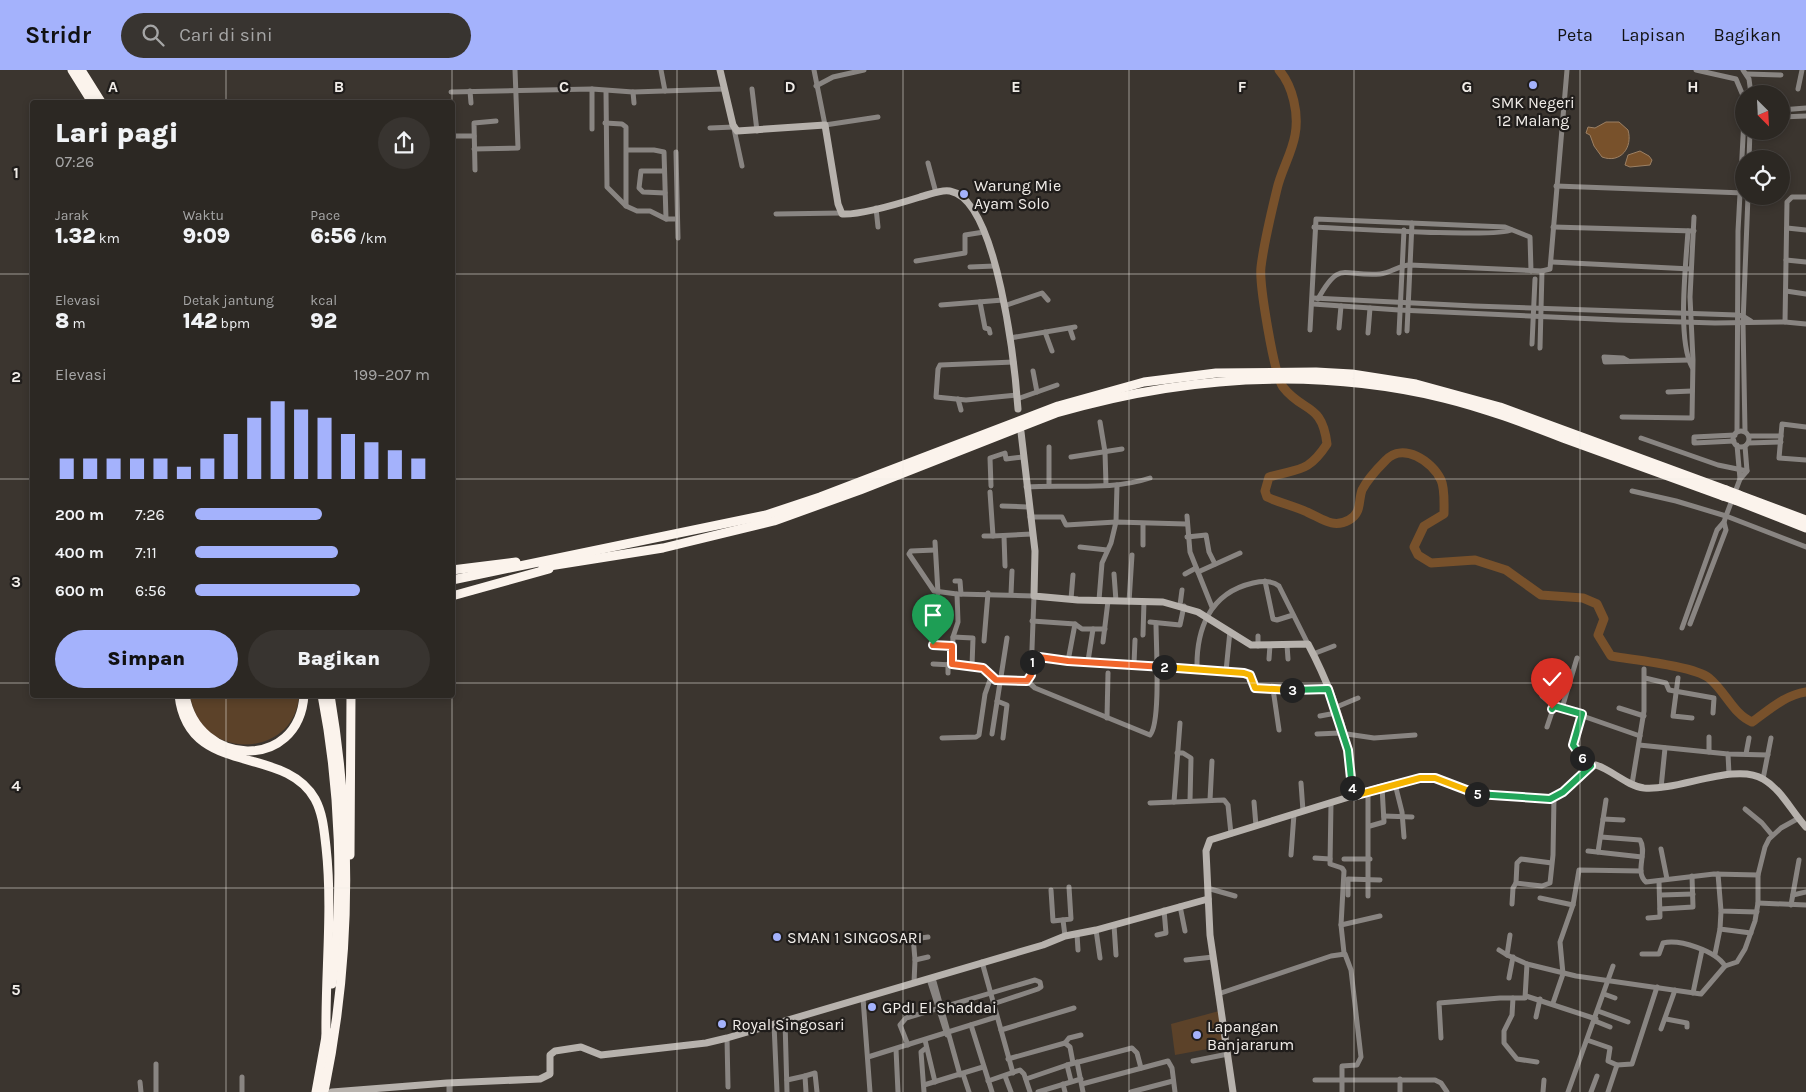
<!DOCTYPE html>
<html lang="id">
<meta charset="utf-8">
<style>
body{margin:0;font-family:Karla,sans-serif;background:#383430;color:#f1f3f6;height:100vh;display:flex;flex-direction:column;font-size:19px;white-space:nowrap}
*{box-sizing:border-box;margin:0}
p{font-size:16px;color:#a6a6a6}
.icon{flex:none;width:28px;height:28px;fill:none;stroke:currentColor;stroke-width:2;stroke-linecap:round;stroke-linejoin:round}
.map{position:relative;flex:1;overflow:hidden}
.side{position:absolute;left:30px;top:30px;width:425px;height:598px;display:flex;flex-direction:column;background:#2c2823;border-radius:5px;box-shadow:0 2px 8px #0003,0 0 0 1px #484441}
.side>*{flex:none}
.needle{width:32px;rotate:156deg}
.controls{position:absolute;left:1735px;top:15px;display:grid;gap:10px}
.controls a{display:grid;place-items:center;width:55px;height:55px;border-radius:50%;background:#2c2823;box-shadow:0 2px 8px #0003,0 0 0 1px #484441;font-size:25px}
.pin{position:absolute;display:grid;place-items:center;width:42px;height:42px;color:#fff;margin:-51px -21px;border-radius:50% 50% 50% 0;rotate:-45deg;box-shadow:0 0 5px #0007}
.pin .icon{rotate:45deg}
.km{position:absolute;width:25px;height:25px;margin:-12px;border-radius:50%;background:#222;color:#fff;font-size:14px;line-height:25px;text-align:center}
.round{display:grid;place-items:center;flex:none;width:52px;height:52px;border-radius:26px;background:#383430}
.summary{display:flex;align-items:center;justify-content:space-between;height:85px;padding:0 25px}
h1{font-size:28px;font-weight:800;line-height:38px}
.metrics{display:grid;grid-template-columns:repeat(3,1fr);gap:8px;height:85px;padding:5px 25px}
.metrics div{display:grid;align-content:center}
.metrics b{font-size:21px;font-weight:800}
.metrics small{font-size:14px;font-weight:400}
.metrics p{font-size:14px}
.chart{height:140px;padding:10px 25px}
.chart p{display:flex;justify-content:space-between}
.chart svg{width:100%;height:90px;margin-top:5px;stroke:#a4b2fc;stroke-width:6}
.button{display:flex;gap:10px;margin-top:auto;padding:10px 25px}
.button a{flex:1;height:58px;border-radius:30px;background:#a4b2fc;color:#111;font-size:20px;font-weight:800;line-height:58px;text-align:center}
.button a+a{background:#383430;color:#f1f3f6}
ul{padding:0 25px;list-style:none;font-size:16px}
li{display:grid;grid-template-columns:80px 60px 1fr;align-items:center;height:38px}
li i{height:12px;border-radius:6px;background:#a4b2fc}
header{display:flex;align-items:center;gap:30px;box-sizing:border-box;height:70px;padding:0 25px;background:#a4b2fc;color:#111}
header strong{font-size:24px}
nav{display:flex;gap:28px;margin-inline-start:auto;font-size:18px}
.search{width:350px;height:45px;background:#383430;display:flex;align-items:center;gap:12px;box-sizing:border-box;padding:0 18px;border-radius:28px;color:#a6a6a6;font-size:19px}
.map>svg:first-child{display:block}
.green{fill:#5c4229}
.water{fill:#78512b;stroke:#9c8064}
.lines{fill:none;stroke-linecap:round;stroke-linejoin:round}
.river{stroke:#78512b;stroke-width:9}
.street{stroke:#898582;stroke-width:5}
.secondary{stroke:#b7b2ad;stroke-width:7}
.highway{stroke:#fbf3ec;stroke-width:9}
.highway-bridge{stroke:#fbf3ec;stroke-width:9}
.split-1-casing{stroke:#fff;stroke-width:10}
.split-2-casing{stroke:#fff;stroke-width:10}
.split-3-casing{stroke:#fff;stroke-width:10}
.split-4-casing{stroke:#fff;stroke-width:10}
.split-5-casing{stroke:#fff;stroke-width:10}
.split-6-casing{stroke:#fff;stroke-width:10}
.split-7-casing{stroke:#fff;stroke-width:10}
.split-1{stroke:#f0652b;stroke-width:6}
.split-2{stroke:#f0652b;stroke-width:6}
.split-3{stroke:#f5b400;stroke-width:6}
.split-4{stroke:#22a559;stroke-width:6}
.split-5{stroke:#f5b400;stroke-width:6}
.split-6{stroke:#22a559;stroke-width:6}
.split-7{stroke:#22a559;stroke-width:6}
.grid{fill:none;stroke:#f0ece8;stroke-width:1;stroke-opacity:0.55}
.poi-dot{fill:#a4b2fc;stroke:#201d1b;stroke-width:2}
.labels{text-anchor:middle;stroke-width:4.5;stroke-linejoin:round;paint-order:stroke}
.poi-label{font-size:16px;fill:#f0ece8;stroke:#201d1b;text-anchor:start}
.grid-label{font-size:16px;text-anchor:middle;font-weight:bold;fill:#f0ece8;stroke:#201d1b;stroke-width:4.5;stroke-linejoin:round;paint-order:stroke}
</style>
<header>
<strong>Stridr</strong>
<div class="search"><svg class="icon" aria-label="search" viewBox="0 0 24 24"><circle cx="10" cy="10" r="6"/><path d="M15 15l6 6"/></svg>Cari di sini</div>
<nav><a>Peta</a><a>Lapisan</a><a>Bagikan</a></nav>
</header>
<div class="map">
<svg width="1806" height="1022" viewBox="0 0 1806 1022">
<rect width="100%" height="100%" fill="#3b352f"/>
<g class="green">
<path d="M190 625H299C296 688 200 694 190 625Z"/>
<path d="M1219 941 1224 976 1175 985 1171 954Z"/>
</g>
<g class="water">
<path d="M1606 52H1619L1628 60C1633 77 1621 94 1602 87L1594 76 1590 65 1586 63 1588 57 1595 58Z"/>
<path d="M1640 81 1649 86 1652 90 1650 95 1630 97 1625 95 1628 85Z"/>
</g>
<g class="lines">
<path class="river" d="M1279 0C1293 16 1299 44 1295 65 1292 83 1281 101 1277 119 1271 144 1264 172 1261 197 1259 214 1274 305 1283 317 1303 343 1322 332 1327 374 1308 403 1299 398 1269 407L1265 421 1267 427C1280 433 1294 436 1307 442 1321 448 1333 459 1349 450 1362 443 1358 431 1362 420 1367 410 1378 398 1386 390 1403 372 1432 391 1441 410 1445 418 1444 435 1444 444L1424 456 1414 477 1418 485 1431 493 1475 490 1506 500 1541 525 1583 528 1597 534 1604 549 1598 565 1611 586C1633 590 1694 596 1709 608 1726 622 1733 644 1752 652 1769 640 1785 625 1806 622"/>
<g class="street">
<path d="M661 0 665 21"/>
<path d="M814 0 825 55 878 47"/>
<path d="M1696 0 1736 9 1744 28"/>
<path d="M1743 0 1749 9 1751 24"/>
<path d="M1747 4 1781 5"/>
<path d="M816 16 833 7 864 0"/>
<path d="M592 19V59"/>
<path d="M752 19 757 61"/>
<path d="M1798 19 1802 0"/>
<path d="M470 21 471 33"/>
<path d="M606 21 607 117 626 136 637 141H650L666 149H677"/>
<path d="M451 22 592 19 633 22 725 19"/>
<path d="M633 22 634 33"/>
<path d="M1781 40 1806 38"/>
<path d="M1781 47 1806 46"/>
<path d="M605 53 622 54 626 57V136"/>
<path d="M710 58 734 57"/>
<path d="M734 59 742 96"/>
<path d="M452 66H474"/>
<path d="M474 79 518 78 515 0"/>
<path d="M627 80H654L664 82 666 149"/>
<path d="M676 82 678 168"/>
<path d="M1749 89 1750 61"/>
<path d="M928 93 936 123"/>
<path d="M475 100 474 53 496 51"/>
<path d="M664 101H641L639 118 643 122 665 123"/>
<path d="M1556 116 1744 123"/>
<path d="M876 138 878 157"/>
<path d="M776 144 842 143"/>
<path d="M1314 157C1340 158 1499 168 1511 160"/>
<path d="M1553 157 1694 161"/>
<path d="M1787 158 1806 160"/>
<path d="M1688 161C1686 193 1677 270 1692 297"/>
<path d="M1786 190 1806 192"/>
<path d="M916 191 965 183V165L984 162"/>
<path d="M1552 192 1691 199"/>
<path d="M970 197 995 196"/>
<path d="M1786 221 1806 224"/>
<path d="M1313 228 1474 236 1737 245 1743 246 1751 251"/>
<path d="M1318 229C1340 189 1343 207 1380 204 1391 203 1399 195 1410 195L1542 201 1550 199 1567 0"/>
<path d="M980 232 985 258 989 259 990 263"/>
<path d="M1313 234 1399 240 1618 250 1715 253 1785 252 1806 254"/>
<path d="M941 235 1003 230"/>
<path d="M1004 236 1042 223 1048 230"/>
<path d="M1785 252 1787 132 1792 127H1806"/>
<path d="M1339 258 1341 236"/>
<path d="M1070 259 1073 268"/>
<path d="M1310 260 1316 149 1505 157 1530 167 1531 201"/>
<path d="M1407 261 1412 153"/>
<path d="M1045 262 1052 281"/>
<path d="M1368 263 1370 238"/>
<path d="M1399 263 1404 160"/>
<path d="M1010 268 1075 257"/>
<path d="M1532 274 1535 209"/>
<path d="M1540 278 1542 201"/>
<path d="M1628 291 1623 288 1604 287 1605 292 1690 290"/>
<path d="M1014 292 940 295 938 299 936 327 966 330 1017 325"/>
<path d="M1033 301 1037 322"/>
<path d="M1668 322 1692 321"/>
<path d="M958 329 961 340"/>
<path d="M1017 329 1057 315"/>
<path d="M1622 347 1692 348 1693 290 1690 227 1694 147"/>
<path d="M1100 352 1105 382 1106 415"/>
<path d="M1806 357 1782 354 1779 388 1806 390"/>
<circle cx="1741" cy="369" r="8"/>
<path d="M1745 361 1743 253 1748 126"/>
<path d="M1737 362 1738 161 1744 49"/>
<path d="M1749 366H1781"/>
<path d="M1641 368 1718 395 1747 401"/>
<path d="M1734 371 1694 373V367L1735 365"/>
<path d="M1748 373 1781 372"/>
<path d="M1737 375 1740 409"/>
<path d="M1745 376 1747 401 1740 409 1726 446 1806 477"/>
<path d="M1071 387 1122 379"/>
<path d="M991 416 990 388 1005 383 1006 389 1023 387"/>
<path d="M1049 416V377"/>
<path d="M1026 417C1067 414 1111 421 1150 408"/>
<path d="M1632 421 1676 431 1726 446 1724 452 1726 460 1690 554"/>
<path d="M990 422 993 466 1032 464"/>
<path d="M1002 436 1028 437"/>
<path d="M1187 446 1190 482 1212 537"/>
<path d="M1030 447H1062L1066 455 1116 452 1186 454"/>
<path d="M1143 454V475"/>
<path d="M984 466H993"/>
<path d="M1004 466 1005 496"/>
<path d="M1187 467 1206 465 1209 482 1215 494"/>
<path d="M935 472 938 523"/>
<path d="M1080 477 1107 480"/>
<path d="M1198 502 1240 483"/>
<path d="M1114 504 1116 531"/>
<path d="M1185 504 1196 498"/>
<path d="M955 511H960L961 524"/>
<path d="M1265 511 1273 549 1277 550 1293 545"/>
<path d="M1011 524 1012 501"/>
<path d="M1071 529 1073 505"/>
<path d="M1099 530 1102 493 1111 473 1116 452 1117 415"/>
<path d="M1129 532 1132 485"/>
<path d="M1180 535 1182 520"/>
<path d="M1032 551 1075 554 1082 559H1105"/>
<path d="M1150 552 1180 555 1184 536"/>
<path d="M1682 558 1717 460 1724 452"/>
<path d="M1143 565 1144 531"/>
<path d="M953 567 973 568 972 596"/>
<path d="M984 571 988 523"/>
<path d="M1103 572 1108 531"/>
<path d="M933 575 952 576"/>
<path d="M1287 575 1288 589"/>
<path d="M1258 576V566"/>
<path d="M1313 584 1334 576"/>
<path d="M1032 586 1068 591 1244 603 1250 605 1254 618 1260 619H1328"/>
<path d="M1269 589 1270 575"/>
<path d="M1068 591 1075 554"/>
<path d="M1088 591 1093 559"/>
<path d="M933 594 972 596 983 598 996 610 1027 611 1031 605 1034 526 957 524 934 521 909 484 911 481 935 480"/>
<path d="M952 594 953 567 958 552 957 524"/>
<path d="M1134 594 1135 570"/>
<path d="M1541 594 1571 602"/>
<path d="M1197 600C1196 560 1209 523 1253 513 1262 511 1272 510 1279 516L1308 574"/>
<path d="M1226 601 1230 561"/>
<path d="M948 603V594"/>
<path d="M1645 608 1666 613 1669 620 1714 628 1713 643"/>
<path d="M1678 608 1673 646 1692 648"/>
<path d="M1027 611 1035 618 1150 665C1161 653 1156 574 1156 553"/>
<path d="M1273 619 1279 660"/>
<path d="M1542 626 1554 636 1640 666"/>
<path d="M997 631 1007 635 1003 668"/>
<path d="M1334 638 1358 628"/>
<path d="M1562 638 1577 588"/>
<path d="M1619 638 1644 646"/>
<path d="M1582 644 1573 675 1576 681 1591 696"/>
<path d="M1320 646 1336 643"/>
<path d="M1107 648 1108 603"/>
<path d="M1547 657 1554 636"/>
<path d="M992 664 1007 568"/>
<path d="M1317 664 1340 663 1374 668 1415 665"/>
<path d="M942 668 976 667 979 665 985 624 991 607"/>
<path d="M1639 675 1728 684 1768 685"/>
<path d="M1709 682V667"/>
<path d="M1177 683H1183L1191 688 1190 731"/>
<path d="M1728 684 1729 704"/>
<path d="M1746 684 1749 668"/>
<path d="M1763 709 1771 668"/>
<path d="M1301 713 1303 741"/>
<path d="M1395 714 1402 742 1404 767"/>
<path d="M1632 714 1644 641V599"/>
<path d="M1661 718 1665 678"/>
<path d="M1210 730 1212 691"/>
<path d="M1174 732 1180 653"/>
<path d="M1254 732 1256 756"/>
<path d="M1150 733 1224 730 1228 735 1231 764"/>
<path d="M1331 733 1330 794 1342 798 1344 801 1341 855 1344 883"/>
<path d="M1745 739 1762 753 1772 765"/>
<path d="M1384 746 1412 747"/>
<path d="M1603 749 1623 750"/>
<path d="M1370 756 1384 752 1382 717"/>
<path d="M1601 767 1640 770C1648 782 1634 802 1646 812L1714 804 1758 805"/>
<path d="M1661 779 1667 809"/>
<path d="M1588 781 1642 787"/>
<path d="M1598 782 1606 730"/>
<path d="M1291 785 1294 744"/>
<path d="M1315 788 1330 789"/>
<path d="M1344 789H1370"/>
<path d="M1552 793 1521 789 1517 793 1516 813 1542 816 1550 813 1553 785 1554 727"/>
<path d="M1718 804 1721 841 1757 842"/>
<path d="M1207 818 1235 826"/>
<path d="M1051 820 1053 851 1071 849 1069 817"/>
<path d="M1348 825V809L1380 810"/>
<path d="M1661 825 1693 824"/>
<path d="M1793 825 1806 822"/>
<path d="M1368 826V722"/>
<path d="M1540 828 1573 835 1560 872 1563 904 1553 933"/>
<path d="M1758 833 1806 835"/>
<path d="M1512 834 1513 818 1516 813"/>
<path d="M1573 835 1579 800 1641 801"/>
<path d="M1791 835 1799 790"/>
<path d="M1180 836 1185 861"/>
<path d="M1660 839 1693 837 1692 806"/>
<path d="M1721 841 1720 859 1751 863"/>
<path d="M1648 848 1660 847 1659 811"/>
<path d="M1063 850 1065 866"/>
<path d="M1114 855 1116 885"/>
<path d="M1341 855 1380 846"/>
<path d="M1096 860 1100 888"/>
<path d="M1077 864 1078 880"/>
<path d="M1157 865 1166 863 1164 840"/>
<path d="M1510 865 1507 885 1527 894 1576 906 1701 924 1725 896 1737 892 1745 879 1755 851 1758 833V805L1765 777 1769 769 1781 758 1799 748"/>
<path d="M913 866 915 890 914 913"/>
<path d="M914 869 928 867"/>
<path d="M1499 880 1507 885"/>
<path d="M1642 884H1659L1663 873C1680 869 1716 881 1725 896"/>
<path d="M1715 884 1720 859"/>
<path d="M915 890 928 887"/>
<path d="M1186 890 1213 887"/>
<path d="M982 892 1013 1003"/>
<path d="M933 908 960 1005"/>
<path d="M1509 908 1513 887"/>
<path d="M929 909 947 965"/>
<path d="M1693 923 1702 880"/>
<path d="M1218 924 1331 886 1345 884 1351 900 1361 987 1357 995 1342 996V1022"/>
<path d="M1604 924 1615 928"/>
<path d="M1526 926 1596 949"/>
<path d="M863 928 870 1022"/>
<path d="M1513 928 1512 945 1504 961V973L1517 989 1537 992"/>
<path d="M1598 941 1628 952"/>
<path d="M1536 947 1540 929"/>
<path d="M1666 949 1687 953V957"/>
<path d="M785 951 787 1022"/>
<path d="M1595 951 1610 957"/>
<path d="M774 954 777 1022"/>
<path d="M971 955 992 1022"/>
<path d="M1661 959 1675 920"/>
<path d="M1001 960 1074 938"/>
<path d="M727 968 728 1017"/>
<path d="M1441 968 1439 933 1500 928H1525L1527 894"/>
<path d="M925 970 935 1012"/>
<path d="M1587 970 1610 978 1608 991 1617 995 1632 994 1657 917"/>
<path d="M1065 973 1069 968 1081 965"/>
<path d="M908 975 900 955 906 948 1035 910 1040 912 1041 917 1038 919 993 934"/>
<path d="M896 979 898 1022"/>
<path d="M868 987 996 947"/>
<path d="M1008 989 1065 973 1070 977 1073 993"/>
<path d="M1193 991 1228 984"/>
<path d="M1077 992 1083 1022"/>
<path d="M156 994V1022"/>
<path d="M1067 995 1071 1011"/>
<path d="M963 1004 969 1022"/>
<path d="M805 1006 815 1003 817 1022"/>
<path d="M1005 1006 1011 1022"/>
<path d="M242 1007V1022"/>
<path d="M1026 1009 1067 995 1132 978 1137 983 1141 998"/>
<path d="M1400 1009V1022"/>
<path d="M787 1010 805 1006 806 1022"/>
<path d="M1315 1010H1435L1441 1013 1447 1022"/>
<path d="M988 1011 1020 1000 1024 1004 1030 1022"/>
<path d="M140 1012 141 1022"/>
<path d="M449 1013V1022"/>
<path d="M1063 1014 1065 1022"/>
<path d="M1082 1014 1168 991 1172 998 1175 1022"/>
<path d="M924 1015 983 997"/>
<path d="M924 1022 921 982 926 978"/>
<path d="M1038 1022 1081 1009"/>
<path d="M1131 1022 1173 1011"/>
<path d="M1543 1022 1544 1010"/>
<path d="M1568 1022 1613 896"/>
<path d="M1591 1022 1597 1006"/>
<path d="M1608 1022 1617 995"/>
</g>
<g class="secondary">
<path d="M720 0 733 55 737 61 825 55 838 134 842 144C861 145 901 133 920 127 929 125 941 119 950 121 998 130 1015 298 1018 339"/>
<path d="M1021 362 1035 481 1034 526 1078 530 1163 532 1198 542 1251 575 1308 574C1325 606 1340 644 1348 680 1351 695 1351 711 1353 726"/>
<path d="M332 1022 447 1013 540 1009 550 1004V985L555 981 581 977 601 985 706 973 727 968 1043 875 1065 866 1096 860 1208 829"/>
<path d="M1233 1022 1210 865 1206 781 1210 770 1378 718 1420 708H1435L1479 724 1547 729 1563 722 1591 696 1596 695C1612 700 1627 716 1644 718 1678 721 1736 692 1763 709 1782 720 1791 741 1806 757"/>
</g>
<g class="highway">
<path d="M72 0 92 32"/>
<path d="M81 0 101 32"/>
<path d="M1739 425 1806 450"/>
<path d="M1735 430 1806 458"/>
<path d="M543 497 663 478 774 451 860 420 1056 343C1183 306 1315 297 1444 328 1485 338 1524 353 1563 368 1616 387 1669 406 1723 426"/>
<path d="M452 500 516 492"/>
<path d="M452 510 766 445 820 427 1058 336 1144 312 1216 303 1316 302 1352 304 1416 314 1500 337 1726 420"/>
<path d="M452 526 549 499"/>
<path d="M179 625C188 709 284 673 315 729 323 744 324 760 326 777 333 840 325 904 326 967"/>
<path d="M185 625C197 697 299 702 304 625"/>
<path d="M322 625C340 718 344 820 332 914"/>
<path d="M350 785 351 625"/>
<path d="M316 1022 327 961"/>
<path d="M324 1022C351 892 352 756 330 625"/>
</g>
<g class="highway-bridge">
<path d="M1726 420 1739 425"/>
<path d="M1723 426 1735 430"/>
</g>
</g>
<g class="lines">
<g class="split-1-casing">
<path id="split-1" d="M933 575 952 576V594L983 598 996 610 1027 611 1031 605 1032 592"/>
</g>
<g class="split-2-casing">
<path id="split-2" d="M1032 592V586L1068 591 1164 597"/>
</g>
<g class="split-3-casing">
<path id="split-3" d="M1164 597 1244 603 1250 605 1255 618 1292 620"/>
</g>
<g class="split-4-casing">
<path id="split-4" d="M1292 620 1328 619 1348 680 1352 718"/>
</g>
<g class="split-5-casing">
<path id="split-5" d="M1352 718 1353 726 1420 708H1435L1477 724"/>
</g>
<g class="split-6-casing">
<path id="split-6" d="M1477 724 1550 729 1563 722 1591 696 1582 688"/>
</g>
<g class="split-7-casing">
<path id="split-7" d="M1552 639 1554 636 1582 644 1573 675 1582 688"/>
</g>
<use href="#split-1" class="split-1"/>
<use href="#split-2" class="split-2"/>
<use href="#split-3" class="split-3"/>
<use href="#split-4" class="split-4"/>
<use href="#split-5" class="split-5"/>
<use href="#split-6" class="split-6"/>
<use href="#split-7" class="split-7"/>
</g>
<path class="grid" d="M226 0V32M452 0V32M677 0V1022M903 0V1022M1129 0V1022M1354 0V1022M1580 0V1022M0 204H32M452 204H1806M0 409H32M452 409H1806M0 613H32M452 613H1806M226 625V1022M452 625V1022M0 818H1806"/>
<g class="poi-dot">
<circle cx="1533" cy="15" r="5"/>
<circle cx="964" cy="124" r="5"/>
<circle cx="777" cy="867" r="5"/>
<circle cx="872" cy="937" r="5"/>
<circle cx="722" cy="954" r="5"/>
<circle cx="1197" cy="965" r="5"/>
</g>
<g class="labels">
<g class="poi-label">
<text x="1533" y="38" text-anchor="middle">SMK Negeri<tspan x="1533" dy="18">12 Malang</tspan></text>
<text x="974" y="121">Warung Mie<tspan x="974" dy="18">Ayam Solo</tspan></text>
<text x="787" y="873">SMAN 1 SINGOSARI</text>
<text x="882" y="943">GPdI El Shaddai</text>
<text x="732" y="960">Royal Singosari</text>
<text x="1207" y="962">Lapangan<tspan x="1207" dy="18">Banjararum</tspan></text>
</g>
</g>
<g class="grid-label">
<text x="113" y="22">A</text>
<text x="339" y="22">B</text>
<text x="564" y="22">C</text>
<text x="790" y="22">D</text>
<text x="1016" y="22">E</text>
<text x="1242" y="22">F</text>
<text x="1467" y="22">G</text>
<text x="1693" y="22">H</text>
<text x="16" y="108">1</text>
<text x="16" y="312">2</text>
<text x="16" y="517">3</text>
<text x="16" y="721">4</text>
<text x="16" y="925">5</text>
</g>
</svg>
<div class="controls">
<a><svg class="needle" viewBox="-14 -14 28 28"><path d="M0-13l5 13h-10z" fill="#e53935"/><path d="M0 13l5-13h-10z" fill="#a6a6a6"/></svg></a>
<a><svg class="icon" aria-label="locate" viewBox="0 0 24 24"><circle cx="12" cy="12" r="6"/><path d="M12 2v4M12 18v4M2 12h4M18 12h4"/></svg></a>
</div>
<div class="pin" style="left:933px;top:575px;background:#1e9e55"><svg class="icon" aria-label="arrive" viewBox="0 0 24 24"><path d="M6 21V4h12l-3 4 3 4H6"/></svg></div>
<div class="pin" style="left:1552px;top:639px;background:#d93025"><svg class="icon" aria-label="check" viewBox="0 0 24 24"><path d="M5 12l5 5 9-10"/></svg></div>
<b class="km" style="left:1032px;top:592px">1</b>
<b class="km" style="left:1164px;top:597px">2</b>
<b class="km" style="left:1292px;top:620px">3</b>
<b class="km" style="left:1352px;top:718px">4</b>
<b class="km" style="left:1477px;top:724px">5</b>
<b class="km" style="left:1582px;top:688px">6</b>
<section class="side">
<div class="summary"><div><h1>Lari pagi</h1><p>07:26</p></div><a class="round"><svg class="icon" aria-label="share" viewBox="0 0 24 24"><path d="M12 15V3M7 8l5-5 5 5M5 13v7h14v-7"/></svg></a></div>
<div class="metrics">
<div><p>Jarak</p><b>1.32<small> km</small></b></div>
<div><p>Waktu</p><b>9:09</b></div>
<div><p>Pace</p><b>6:56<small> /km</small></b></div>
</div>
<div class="metrics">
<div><p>Elevasi</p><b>8<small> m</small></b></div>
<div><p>Detak jantung</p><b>142<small> bpm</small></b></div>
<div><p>kcal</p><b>92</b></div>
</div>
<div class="chart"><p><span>Elevasi</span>199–207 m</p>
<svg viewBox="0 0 160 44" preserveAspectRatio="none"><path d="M5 44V34M15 44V34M25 44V34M35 44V34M45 44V34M55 44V38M65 44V34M75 44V22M85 44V14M95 44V6M105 44V10M115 44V14M125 44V22M135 44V26M145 44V30M155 44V34"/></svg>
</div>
<ul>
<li><b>200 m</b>7:26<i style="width:54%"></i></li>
<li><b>400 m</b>7:11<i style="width:61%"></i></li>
<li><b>600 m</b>6:56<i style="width:70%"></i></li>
</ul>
<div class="button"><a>Simpan</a><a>Bagikan</a></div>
</section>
</div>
